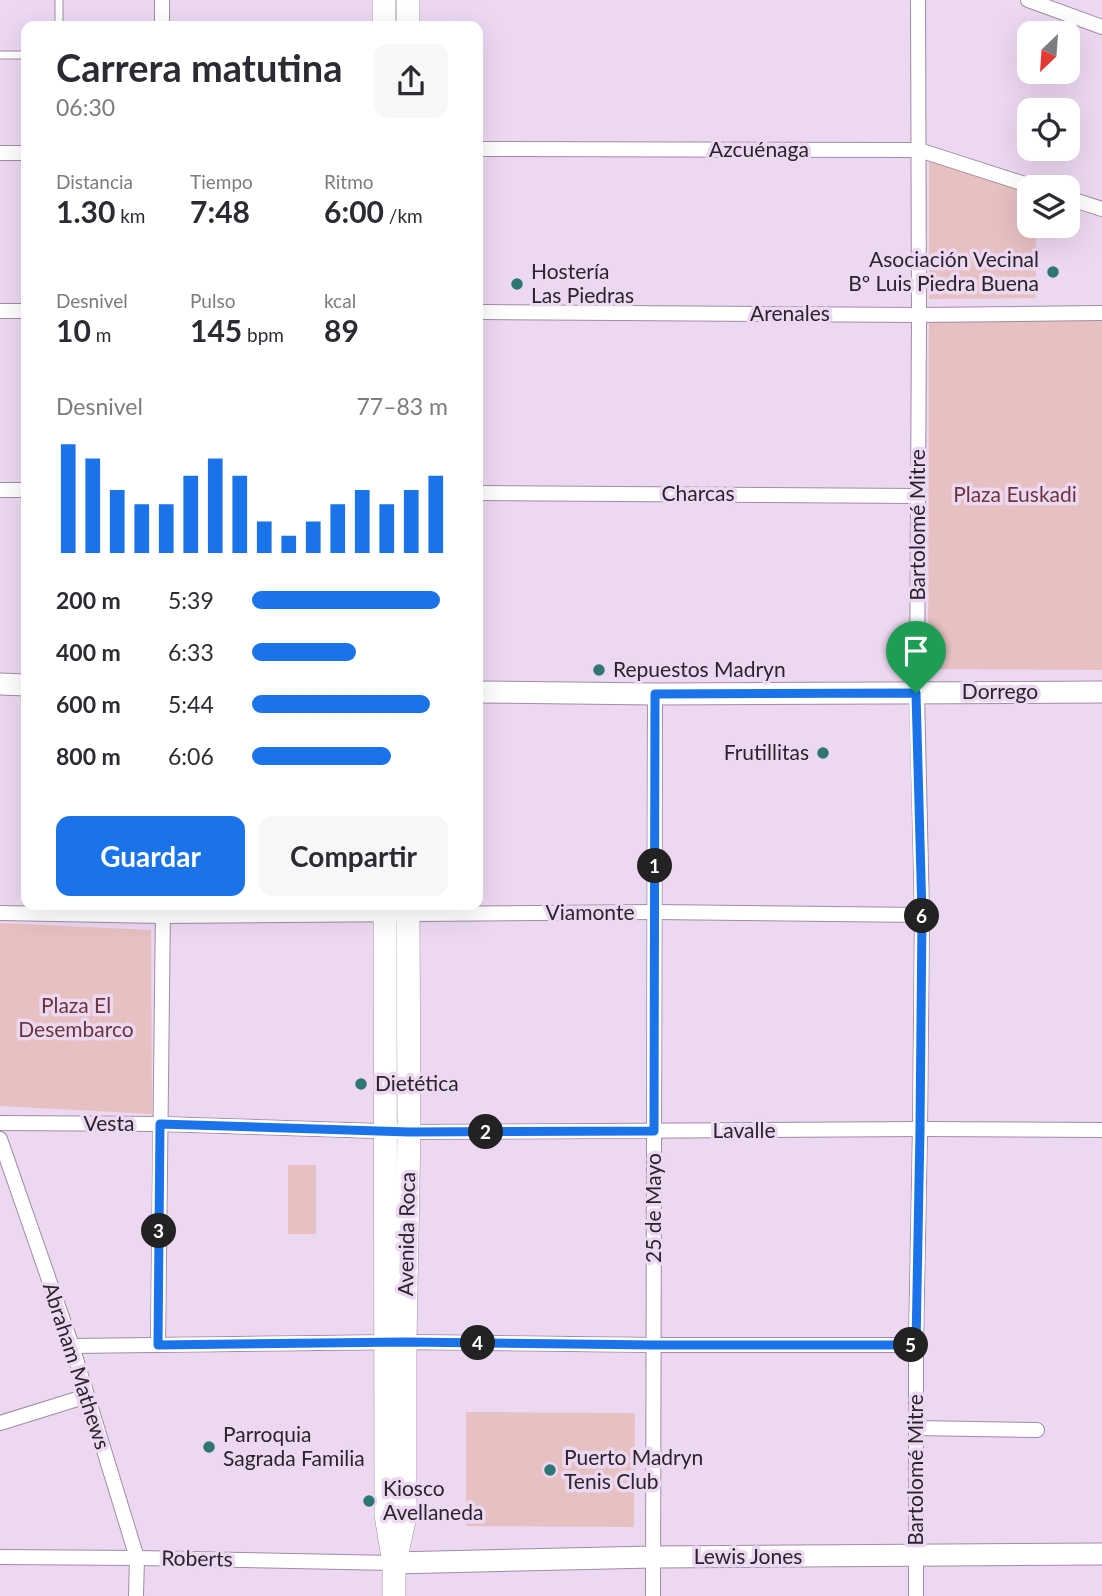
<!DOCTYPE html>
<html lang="es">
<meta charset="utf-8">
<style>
body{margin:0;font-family:Lato,sans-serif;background:#f7f7f7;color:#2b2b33;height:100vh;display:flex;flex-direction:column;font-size:26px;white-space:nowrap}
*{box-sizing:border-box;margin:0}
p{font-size:23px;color:#7c7c81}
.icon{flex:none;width:38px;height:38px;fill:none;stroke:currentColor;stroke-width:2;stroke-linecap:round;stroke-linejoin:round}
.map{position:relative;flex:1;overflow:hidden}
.side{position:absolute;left:21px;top:21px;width:462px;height:889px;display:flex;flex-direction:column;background:#fff;border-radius:14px;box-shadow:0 7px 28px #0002}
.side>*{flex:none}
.needle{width:46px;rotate:205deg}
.fabs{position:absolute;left:1017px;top:21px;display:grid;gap:14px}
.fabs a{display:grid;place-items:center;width:63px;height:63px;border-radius:14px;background:#fff;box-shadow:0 7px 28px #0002;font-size:35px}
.pin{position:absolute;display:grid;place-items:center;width:60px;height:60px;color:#fff;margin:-72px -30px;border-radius:50% 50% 50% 0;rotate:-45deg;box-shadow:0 0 7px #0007}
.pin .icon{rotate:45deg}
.km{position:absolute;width:35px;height:35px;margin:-18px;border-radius:50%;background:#222;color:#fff;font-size:19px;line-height:35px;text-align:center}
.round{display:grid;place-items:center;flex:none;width:74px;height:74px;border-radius:14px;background:#f7f7f7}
.overview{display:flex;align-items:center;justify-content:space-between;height:119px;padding:0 35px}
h1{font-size:38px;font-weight:700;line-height:52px}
.figures{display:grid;grid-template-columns:repeat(3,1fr);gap:10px;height:119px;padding:7px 35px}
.figures div{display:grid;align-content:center}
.figures b{font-size:30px;font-weight:700}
.figures small{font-size:19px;font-weight:400}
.figures p{font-size:19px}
.chart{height:196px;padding:14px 35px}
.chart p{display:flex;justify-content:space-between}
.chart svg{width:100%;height:126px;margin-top:7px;stroke:#1a73e8;stroke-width:6}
.action{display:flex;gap:14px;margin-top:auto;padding:14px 35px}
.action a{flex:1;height:80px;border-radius:14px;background:#1a73e8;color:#fff;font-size:28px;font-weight:700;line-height:80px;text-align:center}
.action a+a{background:#f7f7f7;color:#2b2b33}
ul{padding:0 35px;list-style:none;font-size:23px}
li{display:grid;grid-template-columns:112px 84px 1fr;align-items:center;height:52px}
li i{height:18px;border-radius:9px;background:#1a73e8}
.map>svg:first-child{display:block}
.green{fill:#e7c0c2}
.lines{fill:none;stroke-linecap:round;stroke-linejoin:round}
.service-casing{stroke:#a08ca4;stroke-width:9}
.minor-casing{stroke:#a08ca4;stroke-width:16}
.secondary-casing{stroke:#a08ca4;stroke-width:23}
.primary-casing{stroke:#a08ca4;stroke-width:24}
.service{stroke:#fff;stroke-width:7}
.minor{stroke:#fff;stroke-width:14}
.secondary{stroke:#fff;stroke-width:21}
.primary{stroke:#fff;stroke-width:23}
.route-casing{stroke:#fff;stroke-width:14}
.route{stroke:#1a73e8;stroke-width:9}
.poi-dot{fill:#2d7672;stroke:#edd8f1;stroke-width:2.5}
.labels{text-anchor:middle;stroke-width:7;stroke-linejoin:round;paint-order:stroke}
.street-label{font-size:21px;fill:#2b232d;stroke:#edd8f1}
.poi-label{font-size:21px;fill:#2b232d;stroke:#edd8f1;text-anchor:start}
.park-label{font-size:21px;fill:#6c353c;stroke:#edd8f1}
</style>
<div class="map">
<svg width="1102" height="1596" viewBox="0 0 1102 1596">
<rect width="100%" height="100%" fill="#edd8f1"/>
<g class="green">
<path d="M929 158 1029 191V226H1036V298L929 299Z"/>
<path d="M929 320 1102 321V670L928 669Z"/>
<path d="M0 923 151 930 152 1114 0 1106Z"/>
<rect x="288" y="1165" width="28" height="69"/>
<path d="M466 1412 635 1413 634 1527 466 1526Z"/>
</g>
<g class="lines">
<g class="service-casing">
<g id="service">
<path d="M59 26V0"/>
<path d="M0 55H26"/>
</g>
</g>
<g class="minor-casing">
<g id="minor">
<path d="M1028 0 1102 27"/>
<path d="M162 26V0"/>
<path d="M478 149 919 150 1034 187"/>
<path d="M0 153H26"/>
<path d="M1068 198 1102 209"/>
<path d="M0 311H26"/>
<path d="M478 312 919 315 1102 313"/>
<path d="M0 490H26"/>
<path d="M478 493 918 496"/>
<path d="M0 913 163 916 655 912 922 915"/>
<path d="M0 1123 160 1124 409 1132 920 1129 1102 1130"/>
<path d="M0 1139 72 1346 137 1558 136 1596"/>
<path d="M158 1344 163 905"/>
<path d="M72 1346 405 1342 654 1345H916"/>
<path d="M0 1423 87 1396"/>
<path d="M916 1428 1037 1430"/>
<path d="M0 1557 137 1558 394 1563"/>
<path d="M653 1596 655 694"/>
<path d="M916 1596V1345L920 1129 922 915 917 693 919 315 918 0"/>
</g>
</g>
<g class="secondary-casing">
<g id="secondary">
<path d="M0 684 26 685"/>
<path d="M478 692 655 694 1102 692"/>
<path d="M394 1563 653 1557 1102 1554"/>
</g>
</g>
<g class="primary-casing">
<g id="primary">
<path d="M384 0V26"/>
<path d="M408 0V26"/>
<path d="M385 905 386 1515 394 1563V1596"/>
<path d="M397 1553 405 1516V1342L409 1132 408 905"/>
</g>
</g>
<use href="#service" class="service"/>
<use href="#minor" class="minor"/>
<use href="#secondary" class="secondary"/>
<use href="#primary" class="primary"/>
</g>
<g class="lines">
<g class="route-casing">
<path id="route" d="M916 693 922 915 920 1129 916 1345H654L405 1342 158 1345 160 1124 409 1132 654 1131 655 694Z"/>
</g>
<use href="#route" class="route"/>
</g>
<g class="poi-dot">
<circle cx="1053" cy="272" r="7"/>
<circle cx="517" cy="284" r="7"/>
<circle cx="599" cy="670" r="7"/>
<circle cx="823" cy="753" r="7"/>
<circle cx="361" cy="1084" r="7"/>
<circle cx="209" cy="1447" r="7"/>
<circle cx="550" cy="1470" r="7"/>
<circle cx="369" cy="1501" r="7"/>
</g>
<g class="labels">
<g class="street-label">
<text x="759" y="157">Azcuénaga</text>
<text x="790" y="321">Arenales</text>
<text x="698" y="501">Charcas</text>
<text transform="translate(918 525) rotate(-90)" y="7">Bartolomé Mitre</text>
<text x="1000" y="699">Dorrego</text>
<text x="590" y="920">Viamonte</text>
<text x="109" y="1131">Vesta</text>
<text x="744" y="1138">Lavalle</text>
<text transform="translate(654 1208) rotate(-90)" y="7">25 de Mayo</text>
<text transform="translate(407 1234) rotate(-89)" y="7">Avenida Roca</text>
<text transform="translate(76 1366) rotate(72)" y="7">Abraham Mathews</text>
<text transform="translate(916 1470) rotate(-90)" y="7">Bartolomé Mitre</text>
<text x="748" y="1564">Lewis Jones</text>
<text transform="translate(197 1559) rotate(1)" y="7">Roberts</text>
</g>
<g class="poi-label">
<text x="1039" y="267" text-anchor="end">Asociación Vecinal<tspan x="1039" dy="24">Bº Luis Piedra Buena</tspan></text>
<text x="531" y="279">Hostería<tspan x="531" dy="24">Las Piedras</tspan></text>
<text x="613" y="677">Repuestos Madryn</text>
<text x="809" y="760" text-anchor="end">Frutillitas</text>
<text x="375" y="1091">Dietética</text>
<text x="223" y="1442">Parroquia<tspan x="223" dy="24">Sagrada Familia</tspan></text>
<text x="564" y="1465">Puerto Madryn<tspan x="564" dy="24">Tenis Club</tspan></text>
<text x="383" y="1496">Kiosco<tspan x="383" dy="24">Avellaneda</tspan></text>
</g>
<g class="park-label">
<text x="1015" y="502">Plaza Euskadi</text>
<text x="76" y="1013">Plaza El<tspan x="76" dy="24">Desembarco</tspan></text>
</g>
</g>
</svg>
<div class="fabs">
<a><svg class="needle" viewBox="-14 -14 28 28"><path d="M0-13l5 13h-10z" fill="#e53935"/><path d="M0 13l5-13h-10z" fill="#7c7c81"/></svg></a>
<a><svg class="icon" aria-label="locate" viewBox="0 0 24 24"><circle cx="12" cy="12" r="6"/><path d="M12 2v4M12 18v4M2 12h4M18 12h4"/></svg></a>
<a><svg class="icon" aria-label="layers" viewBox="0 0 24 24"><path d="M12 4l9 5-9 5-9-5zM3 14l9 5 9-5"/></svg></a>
</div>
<div class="pin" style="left:916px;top:693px;background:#1e9e55"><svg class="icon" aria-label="arrive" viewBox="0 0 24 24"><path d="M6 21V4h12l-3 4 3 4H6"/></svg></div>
<b class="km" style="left:655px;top:866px">1</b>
<b class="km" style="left:486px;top:1132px">2</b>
<b class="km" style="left:159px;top:1231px">3</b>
<b class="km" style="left:478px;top:1343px">4</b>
<b class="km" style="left:911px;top:1345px">5</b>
<b class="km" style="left:922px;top:916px">6</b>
<section class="side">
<div class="overview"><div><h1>Carrera matutina</h1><p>06:30</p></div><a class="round"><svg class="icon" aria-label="share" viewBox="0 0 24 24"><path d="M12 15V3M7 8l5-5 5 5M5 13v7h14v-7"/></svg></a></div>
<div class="figures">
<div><p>Distancia</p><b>1.30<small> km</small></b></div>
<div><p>Tiempo</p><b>7:48</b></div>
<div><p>Ritmo</p><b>6:00<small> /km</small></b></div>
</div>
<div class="figures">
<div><p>Desnivel</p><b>10<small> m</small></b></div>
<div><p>Pulso</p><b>145<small> bpm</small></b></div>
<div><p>kcal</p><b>89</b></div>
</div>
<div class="chart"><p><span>Desnivel</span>77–83 m</p>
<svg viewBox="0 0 160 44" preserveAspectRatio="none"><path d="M5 44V6M15 44V11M25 44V22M35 44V27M45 44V27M55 44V17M65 44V11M75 44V17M85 44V33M95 44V38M105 44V33M115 44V27M125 44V22M135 44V27M145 44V22M155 44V17"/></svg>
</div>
<ul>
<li><b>200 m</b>5:39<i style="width:96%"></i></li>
<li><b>400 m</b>6:33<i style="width:53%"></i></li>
<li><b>600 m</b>5:44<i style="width:91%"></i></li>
<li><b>800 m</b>6:06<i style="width:71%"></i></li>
</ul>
<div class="action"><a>Guardar</a><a>Compartir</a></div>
</section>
</div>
